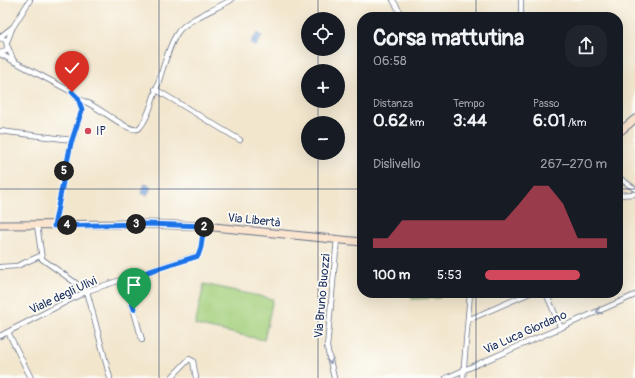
<!DOCTYPE html>
<html lang="it">
<meta charset="utf-8">
<style>
body{margin:0;font-family:Pangolin,sans-serif;background:#20242c;color:#f1f3f6;height:100vh;display:flex;flex-direction:column;font-size:15px;white-space:nowrap}
*{box-sizing:border-box;margin:0}
p{font-size:13px;color:#9ea1a6}
.icon{flex:none;width:22px;height:22px;fill:none;stroke:currentColor;stroke-width:2;stroke-linecap:round;stroke-linejoin:round}
.map{position:relative;flex:1;overflow:hidden}
.drawer{position:absolute;left:357px;top:12px;width:266px;height:286px;display:flex;flex-direction:column;background:#171b24;border-radius:16px;box-shadow:0 4px 16px #0002}
.drawer>*{flex:none}
.fabs{position:absolute;left:301px;top:12px;display:grid;gap:8px}
.fabs a{display:grid;place-items:center;width:44px;height:44px;border-radius:50%;background:#171b24;box-shadow:0 4px 16px #0002;font-size:20px}
.pin{position:absolute;display:grid;place-items:center;width:34px;height:34px;color:#fff;margin:-41px -17px;border-radius:50% 50% 50% 0;rotate:-45deg;box-shadow:0 0 4px #0007}
.pin .icon{rotate:45deg}
.km{position:absolute;width:20px;height:20px;margin:-10px;border-radius:50%;background:#222;color:#fff;font-size:11px;line-height:20px;text-align:center}
.round{display:grid;place-items:center;flex:none;width:42px;height:42px;border-radius:16px;background:#20242c}
.summary{display:flex;align-items:center;justify-content:space-between;height:68px;padding:0 16px}
h1{font-size:22px;font-weight:700;line-height:30px}
.metrics{display:grid;grid-template-columns:repeat(3,1fr);gap:6px;height:68px;padding:4px 16px}
.metrics div{display:grid;align-content:center}
.metrics b{font-size:17px;font-weight:700}
.metrics small{font-size:11px;font-weight:400}
.metrics p{font-size:11px}
.chart{height:112px;padding:8px 16px}
.chart p{display:flex;justify-content:space-between}
.chart svg{width:100%;height:72px;margin-top:4px;fill:#d1495b;opacity:.7}
ul{padding:0 16px;list-style:none;font-size:13px}
li{display:grid;grid-template-columns:64px 48px 1fr;align-items:center;height:30px}
li i{height:10px;border-radius:5px;background:#d1495b}
.map>svg:first-child{display:block}
.grass{fill:url(#grass-tufts);stroke:#5f7f6d}
.garden{fill:#a3cf7c;stroke:#5f7f6d}
.water{fill:#78a7e2;stroke:#4a6ba0}
.lines{fill:none;stroke-linecap:round;stroke-linejoin:round}
.street-casing{stroke:#666f85;stroke-width:6}
.secondary-casing{stroke:#666f85;stroke-width:9}
.street{stroke:#fff;stroke-width:4.5}
.secondary{stroke:#fbe5cf;stroke-width:7}
.oneway{stroke:#8d97ae}
.route-casing{stroke:#fff;stroke-width:8}
.route{stroke:#1a73e8;stroke-width:5}
.grid{fill:none;stroke:#1b2f5e;stroke-width:1;stroke-opacity:0.55}
.poi-dot{fill:#d1495b;stroke:#fdfcf7;stroke-width:1.5}
.labels{text-anchor:middle;stroke-width:3.5;stroke-linejoin:round;paint-order:stroke}
.poi-label{font-size:12px;fill:#1b2f5e;stroke:#fdfcf7;text-anchor:start}
.street-label{font-size:12px;fill:#1b2f5e;stroke:#fdfcf7}
</style>
<div class="map">
<svg width="635" height="378" viewBox="0 0 635 378">
<defs>
<pattern id="grass-tufts" width="24" height="20" patternUnits="userSpaceOnUse"><rect width="24" height="20" fill="#a3cf7c"/><path d="M3 7l-1-3M5 7V3M7 7l1-3M15 17l-1-3M17 17v-4M19 17l1-3" fill="none" stroke="#8cb26e"/></pattern>
</defs>
<rect width="100%" height="100%" fill="#fdfcf7"/>
<filter id="ink" filterUnits="userSpaceOnUse"><feTurbulence type="fractalNoise" baseFrequency=".025" numOctaves="2"/><feDisplacementMap in="SourceGraphic" scale="8" xChannelSelector="R" yChannelSelector="G"/><feConvolveMatrix kernelMatrix="1 2 1 2 8 2 1 2 1" color-interpolation-filters="sRGB"/></filter>
<filter id="wash" filterUnits="userSpaceOnUse"><feTurbulence type="fractalNoise" baseFrequency=".012" numOctaves="4" result="noise"/><feDisplacementMap in="SourceGraphic" scale="16" xChannelSelector="R" yChannelSelector="G"/><feGaussianBlur stdDeviation="0.9" result="paint"/><feColorMatrix in="noise" values="0 0 0 0 0 0 0 0 0 0 0 0 0 0 0 0 0 1.4 0 .05"/><feComposite in="paint" operator="in"/></filter>
<g filter="url(#wash)">
<rect width="100%" height="100%" fill="#f2e6cd"/>
<path class="grass" d="M411 293H439L440 298 412 299Z"/>
<path class="garden" d="M204 284 273 299 264 340 195 325Z"/>
<g class="water">
<path d="M258 33 262 36 256 46 252 45 251 42Z"/>
<path d="M145 184 151 187 147 195 141 193Z"/>
</g>
</g>
<g filter="url(#ink)">
<g class="lines">
<g class="street-casing">
<g id="street">
<path d="M393 0 403 17"/>
<path d="M521 17V0"/>
<path d="M0 37 13 27 30 0"/>
<path d="M0 38 6 40 7 47 6 51 0 53"/>
<path d="M7 42 12 29"/>
<path d="M8 47 14 62"/>
<path d="M0 54 72 92 78 99 82 110 71 143 54 226"/>
<path d="M155 89 240 140"/>
<path d="M78 99C96 103 127 133 138 129 153 118 163 52 178 32 186 20 218 8 231 0"/>
<path d="M0 131 72 140"/>
<path d="M618 177 635 189"/>
<path d="M618 195 635 194"/>
<path d="M37 225 42 259 87 291 110 378"/>
<path d="M0 267 17 266 40 256"/>
<path d="M125 279 142 340"/>
<path d="M546 293 561 328"/>
<path d="M468 320 530 293"/>
<path d="M8 332 31 378"/>
<path d="M0 336 87 291 198 255 201 247 204 226"/>
<path d="M172 377 189 359 193 361 196 378"/>
<path d="M334 378 327 347 337 239"/>
<path d="M446 378 635 295"/>
<path d="M463 378 470 293"/>
</g>
</g>
<g class="secondary-casing">
<g id="secondary">
<path d="M618 133 635 119"/>
<path d="M0 225 147 224 204 226 362 242"/>
</g>
</g>
<use href="#street" class="street"/>
<use href="#secondary" class="secondary"/>
</g>
<defs><path id="oneway-chevron" d="M-2-3.5L2.5 0L-2 3.5" fill="none" stroke-width="1.6" stroke-linecap="round" stroke-linejoin="round"/></defs>
<g class="oneway">
<use href="#oneway-chevron" transform="translate(599 311) rotate(156)"/>
<use href="#oneway-chevron" transform="translate(330 361) rotate(77)"/>
</g>
</g>
<g class="lines" filter="url(#ink)">
<g class="route-casing">
<path id="route" d="M72 92 78 98 82 110 71 143 54 226 147 224 204 226 201 247 198 256 125 279 134 309"/>
</g>
<use href="#route" class="route"/>
</g>
<path class="grid" d="M159 0V378M318 0V19M476 0V17M318 49V71M318 101V123M318 153V378M0 189H362M618 189H635M476 293V378"/>
<circle class="poi-dot" cx="88" cy="131" r="4"/>
<g class="labels">
<g class="poi-label">
<text x="96" y="135">IP</text>
</g>
<g class="street-label">
<text transform="translate(254 220) rotate(6)" y="4">Via Libertà</text>
<text transform="translate(63 295) rotate(-25)" y="4">Viale degli Ulivi</text>
<text transform="translate(322 296) rotate(-85)" y="4">Via Bruno Buozzi</text>
<text transform="translate(525 332) rotate(-24)" y="4">Via Luca Giordano</text>
</g>
</g>
</svg>
<div class="fabs">
<a><svg class="icon" aria-label="locate" viewBox="0 0 24 24"><circle cx="12" cy="12" r="6"/><path d="M12 2v4M12 18v4M2 12h4M18 12h4"/></svg></a>
<a>+</a>
<a>−</a>
</div>
<div class="pin" style="left:134px;top:309px;background:#1e9e55"><svg class="icon" aria-label="arrive" viewBox="0 0 24 24"><path d="M6 21V4h12l-3 4 3 4H6"/></svg></div>
<div class="pin" style="left:72px;top:92px;background:#d93025"><svg class="icon" aria-label="check" viewBox="0 0 24 24"><path d="M5 12l5 5 9-10"/></svg></div>
<b class="km" style="left:204px;top:227px">2</b>
<b class="km" style="left:136px;top:224px">3</b>
<b class="km" style="left:67px;top:225px">4</b>
<b class="km" style="left:64px;top:171px">5</b>
<section class="drawer">
<div class="summary"><div><h1>Corsa mattutina</h1><p>06:58</p></div><a class="round"><svg class="icon" aria-label="share" viewBox="0 0 24 24"><path d="M12 15V3M7 8l5-5 5 5M5 13v7h14v-7"/></svg></a></div>
<div class="metrics">
<div><p>Distanza</p><b>0.62<small> km</small></b></div>
<div><p>Tempo</p><b>3:44</b></div>
<div><p>Passo</p><b>6:01<small> /km</small></b></div>
</div>
<div class="chart"><p><span>Dislivello</span>267–270 m</p>
<svg viewBox="0 0 160 44" preserveAspectRatio="none"><path d="M0 44V38L10 38L20 27L30 27L40 27L50 27L60 27L70 27L80 27L90 27L100 17L110 6L120 6L130 17L140 38L150 38L160 38V44z"/></svg>
</div>
<ul>
<li><b>100 m</b>5:53<i style="width:78%"></i></li>
</ul>
</section>
</div>
